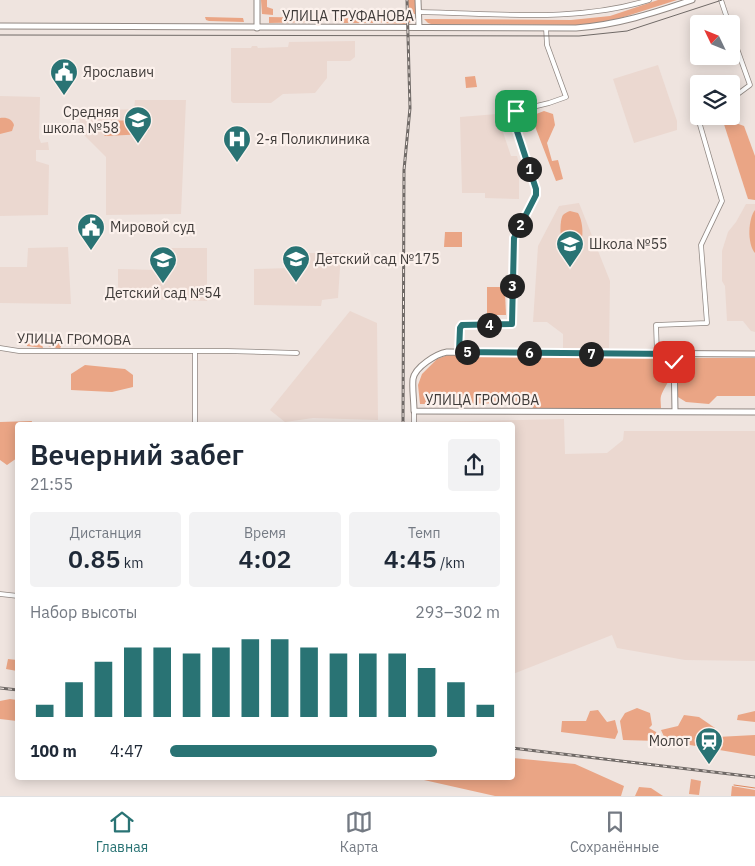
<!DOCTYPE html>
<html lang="ru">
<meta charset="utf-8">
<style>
body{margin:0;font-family:"IBM Plex Sans",sans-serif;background:#f2f2f3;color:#1f2937;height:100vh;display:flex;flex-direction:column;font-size:19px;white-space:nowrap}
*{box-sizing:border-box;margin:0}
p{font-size:16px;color:#747a83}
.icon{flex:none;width:28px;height:28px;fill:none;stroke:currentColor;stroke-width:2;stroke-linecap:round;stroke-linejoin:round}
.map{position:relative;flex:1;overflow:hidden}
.side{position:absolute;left:15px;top:422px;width:500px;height:358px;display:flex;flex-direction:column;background:#fff;border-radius:5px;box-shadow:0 2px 12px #0003}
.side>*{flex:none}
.needle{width:32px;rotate:313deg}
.buttons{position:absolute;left:690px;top:15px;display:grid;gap:10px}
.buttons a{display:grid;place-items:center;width:50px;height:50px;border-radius:5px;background:#fff;box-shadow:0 2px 12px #0003;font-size:25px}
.pin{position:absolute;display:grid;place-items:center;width:42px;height:42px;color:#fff;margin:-21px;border-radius:10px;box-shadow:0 2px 8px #0006}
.km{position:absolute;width:25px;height:25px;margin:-12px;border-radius:50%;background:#222;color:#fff;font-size:14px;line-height:25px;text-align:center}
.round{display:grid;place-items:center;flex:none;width:52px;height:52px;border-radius:5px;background:#f2f2f3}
.overview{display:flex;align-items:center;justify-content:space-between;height:85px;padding:0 15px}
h1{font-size:28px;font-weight:600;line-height:38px}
.metrics{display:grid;grid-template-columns:repeat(3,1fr);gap:8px;height:85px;padding:5px 15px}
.metrics div{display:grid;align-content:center;border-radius:5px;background:#f2f2f3;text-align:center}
.metrics b{font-size:25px;font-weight:600}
.metrics small{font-size:14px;font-weight:400}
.metrics p{font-size:14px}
.chart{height:140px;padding:10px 15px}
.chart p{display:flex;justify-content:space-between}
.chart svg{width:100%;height:90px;margin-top:5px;stroke:#297374;stroke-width:6}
ul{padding:0 15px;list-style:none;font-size:16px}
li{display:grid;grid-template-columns:80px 60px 1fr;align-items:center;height:38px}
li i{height:12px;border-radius:6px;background:#297374}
.menu{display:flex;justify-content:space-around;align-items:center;height:70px;border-top:1px solid #e0e1e3;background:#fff;font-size:14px;color:#747a83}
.menu a{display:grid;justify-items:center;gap:2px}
.menu .current{color:#297374}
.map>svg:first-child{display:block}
.built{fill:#ebd8d0}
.green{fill:#eaa585}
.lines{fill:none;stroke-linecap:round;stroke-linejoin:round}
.stream{stroke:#de8961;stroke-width:1}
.minor-casing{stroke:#928984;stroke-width:5.5}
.tertiary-casing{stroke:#928984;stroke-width:7}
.minor{stroke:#fff;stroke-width:4}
.tertiary{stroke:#fff;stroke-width:5}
.tram{stroke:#706a67;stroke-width:1}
.rail-casing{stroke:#706a67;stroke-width:3}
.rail{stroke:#fcf1ec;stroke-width:1;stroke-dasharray:4;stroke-linecap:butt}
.route-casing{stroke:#fff;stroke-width:10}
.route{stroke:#297374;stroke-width:6}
.labels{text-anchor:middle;stroke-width:4.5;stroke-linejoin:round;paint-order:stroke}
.street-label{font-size:14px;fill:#3f3b39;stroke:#fcf1ec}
.poi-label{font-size:14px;fill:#3f3b39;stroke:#fcf1ec;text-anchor:start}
</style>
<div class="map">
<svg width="755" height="796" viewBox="0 0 755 796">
<rect width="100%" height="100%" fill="#efe4df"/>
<g class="built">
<path d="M355 41V57L350 61H327V78L315 93 283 94 271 103H233L231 101V48H251L252 46H257L258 48 288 47 289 42Z"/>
<path d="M658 65 677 121V130L634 143 613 79Z"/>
<path d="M0 96 40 97 39 138 41 143 48 142 49 150H36V161L49 165 48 215 0 216Z"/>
<path d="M135 100H186L181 214 106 215V157L79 130 80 111 134 109Z"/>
<path d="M497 114 511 156H517L519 163V199L485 198V193H462L460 117Z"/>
<path d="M579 203 610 281 609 348H563V334L547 322H533L538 246 559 206Z"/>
<path d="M746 204H755V332L751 331 743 321H727L725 286 722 281V251L728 232 736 222Z"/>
<path d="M68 247 71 304 0 303V267H27L28 248Z"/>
<path d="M172 248H207V301L118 298V269L157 270Z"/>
<path d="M306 253H341L338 298 322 300 321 306 254 305V269L293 268Z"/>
<path d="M350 311 377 323 378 420 313 418 285 422 270 410Z"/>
<path d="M564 419 565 454 607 453 623 440 624 431H755V661L685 660 617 648 612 635 513 674 512 425H421V422Z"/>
</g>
<g class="green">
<path d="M261 0H267V7L273 9V15L262 14Z"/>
<path d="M408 0H415L416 14H409Z"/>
<path d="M658 0H677L608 22 580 25 431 24 428 23 424 19 571 20 610 16Z"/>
<path d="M205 17 243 18 244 22 209 21 206 20Z"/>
<path d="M269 17 317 18V22L269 23Z"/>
<path d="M338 18 376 19 375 23H340Z"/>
<path d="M381 18H406L416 20 406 24 383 23 380 22Z"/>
<path d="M475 76 477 87 466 88 465 77Z"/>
<path d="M544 111 553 114 555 125 547 143 552 161 558 160 563 179 556 181 531 116Z"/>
<path d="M0 118C7 117 12 119 14 125L12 131 0 134Z"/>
<path d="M722 118 744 126 755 156V200L748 199Z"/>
<path d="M140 120C146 121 148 124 149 130L145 134 107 136H105L100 131 99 126 104 121Z"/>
<path d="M755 210V253C747 244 748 219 755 210Z"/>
<path d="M570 211 578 213C584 223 585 246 574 252L564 249C560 243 559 221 563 215 565 213 567 212 570 211Z"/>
<path d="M445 232H462V247H444Z"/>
<path d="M487 287H503L505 292 506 315H487Z"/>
<path d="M30 338 58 339 61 346 60 349 48 346 41 342 43 348 27 346 26 340Z"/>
<path d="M448 355 638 356C645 357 656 356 662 358 684 366 664 385 661 396 660 400 661 404 661 408L533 409 532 403 420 404 418 385 422 374 437 359Z"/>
<path d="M682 358H755V396H717L709 404 686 402 678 397V367L679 362Z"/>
<path d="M85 365 125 369 133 375V387L112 392 71 390V374Z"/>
<path d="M32 421 31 425H18L17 458 7 465 0 460V422Z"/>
<path d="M8 659 17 660V671L6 669Z"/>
<path d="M10 699 17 700V721L0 719V701Z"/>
<path d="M637 708 650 713 652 725 649 728 656 732 659 741 623 740 620 721 625 713Z"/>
<path d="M598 710 607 722 615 720 618 732 615 739 561 732 562 721H586L590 711Z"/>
<path d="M755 711V722L737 720 738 715Z"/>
<path d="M684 715 699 717 715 728 717 737 755 735V756L666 741 661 730 678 726Z"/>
<path d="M513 758 575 764 624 786 621 796H495L415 778H512Z"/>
<path d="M691 779 701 781 699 795 689 794Z"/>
<path d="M732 786 755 790V796H731Z"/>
<path d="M639 787 651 788 663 796H635Z"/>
</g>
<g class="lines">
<path class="stream" d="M734 785 755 788"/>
<g class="minor-casing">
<g id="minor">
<path d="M721 0 729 24"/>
<path d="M419 12C495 13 575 23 649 0"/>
<path d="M731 32 750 85 731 99"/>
<path d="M0 348 19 351H227L297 353"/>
<path d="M459 352 460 328 462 325 512 324 514 238 536 195V189L512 116 516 111 549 103 566 97 547 45 546 28"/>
<path d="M657 354 656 325 707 323 701 245 722 201 696 111 699 110"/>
<path d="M414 411V425"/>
<path d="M195 425V352"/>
<path d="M0 594 18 596"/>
</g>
</g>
<g class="tertiary-casing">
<g id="tertiary">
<path d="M257 0V28"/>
<path d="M418 0 419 27"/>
<path d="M0 26 576 28C617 25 654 13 692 0"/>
<path d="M674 354 675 411"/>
<path d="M755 354 447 352C436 354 415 367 413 379 412 389 414 401 414 411L755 412"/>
</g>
</g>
<use href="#minor" class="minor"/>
<use href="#tertiary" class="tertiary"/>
<path class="tram" d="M0 35 579 36 627 31 722 0"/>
<g class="rail-casing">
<g id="rail">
<path d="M403 425 404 170 410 108 407 0"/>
<path d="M0 688 18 690"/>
<path d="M512 748 755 777"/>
</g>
</g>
<use href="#rail" class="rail"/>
</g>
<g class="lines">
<g class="route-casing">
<path id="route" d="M516 111 512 116 536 189V195L514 238 512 324 462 325 460 328 459 352 674 354V362"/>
</g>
<use href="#route" class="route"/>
</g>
<defs>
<g id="civic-pin" transform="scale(1.4375)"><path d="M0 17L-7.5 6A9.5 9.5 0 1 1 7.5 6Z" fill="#297374" stroke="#fcf1ec"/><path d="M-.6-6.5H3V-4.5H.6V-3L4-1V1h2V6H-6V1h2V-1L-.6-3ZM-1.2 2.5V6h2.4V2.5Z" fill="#fff"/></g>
<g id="school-pin" transform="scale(1.4375)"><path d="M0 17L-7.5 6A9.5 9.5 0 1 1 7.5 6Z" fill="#297374" stroke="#fcf1ec"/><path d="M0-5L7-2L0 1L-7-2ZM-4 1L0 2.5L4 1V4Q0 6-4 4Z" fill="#fff"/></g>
<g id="hospital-pin" transform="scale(1.4375)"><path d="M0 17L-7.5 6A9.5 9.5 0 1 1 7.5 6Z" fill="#297374" stroke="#fcf1ec"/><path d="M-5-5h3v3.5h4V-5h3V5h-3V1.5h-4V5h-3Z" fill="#fff"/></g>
<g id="station-pin" transform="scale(1.4375)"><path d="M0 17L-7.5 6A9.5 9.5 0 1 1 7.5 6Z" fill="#297374" stroke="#fcf1ec"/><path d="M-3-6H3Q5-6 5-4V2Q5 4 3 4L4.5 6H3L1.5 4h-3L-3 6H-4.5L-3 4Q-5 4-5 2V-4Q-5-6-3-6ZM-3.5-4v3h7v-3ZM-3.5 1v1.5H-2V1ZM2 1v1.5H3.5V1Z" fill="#fff"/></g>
</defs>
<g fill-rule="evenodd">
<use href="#civic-pin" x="64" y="72"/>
<use href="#school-pin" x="138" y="120"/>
<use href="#hospital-pin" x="237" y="139"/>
<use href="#civic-pin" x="91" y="227"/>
<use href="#school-pin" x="570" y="244"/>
<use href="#school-pin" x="296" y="259"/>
<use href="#school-pin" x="163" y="260"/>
<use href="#station-pin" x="709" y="741"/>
</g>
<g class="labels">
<g class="street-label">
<text x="348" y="21">УЛИЦА ТРУФАНОВА</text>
<text transform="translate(74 339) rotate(1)" y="5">УЛИЦА ГРОМОВА</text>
<text x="482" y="405">УЛИЦА ГРОМОВА</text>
</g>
<g class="poi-label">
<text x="83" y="77">Ярославич</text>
<text x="119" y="117" text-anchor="end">Средняя<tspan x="119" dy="16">школа №58</tspan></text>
<text x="256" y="144">2-я Поликлиника</text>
<text x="110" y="232">Мировой суд</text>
<text x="589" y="249">Школа №55</text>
<text x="315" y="264">Детский сад №175</text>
<text x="163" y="298" text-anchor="middle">Детский сад №54</text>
<text x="690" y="746" text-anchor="end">Молот</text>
</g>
</g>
</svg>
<div class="buttons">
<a><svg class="needle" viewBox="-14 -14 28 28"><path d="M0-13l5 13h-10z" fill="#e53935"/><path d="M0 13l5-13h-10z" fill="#747a83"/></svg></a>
<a><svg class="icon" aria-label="layers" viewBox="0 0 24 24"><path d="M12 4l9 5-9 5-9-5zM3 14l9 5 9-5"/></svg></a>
</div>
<div class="pin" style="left:516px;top:111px;background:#1e9e55"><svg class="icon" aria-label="arrive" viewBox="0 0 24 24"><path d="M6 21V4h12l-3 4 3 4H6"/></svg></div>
<div class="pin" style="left:674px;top:362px;background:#d93025"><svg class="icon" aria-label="check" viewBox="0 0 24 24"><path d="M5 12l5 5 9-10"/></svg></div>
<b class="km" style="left:529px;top:169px">1</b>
<b class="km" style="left:520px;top:225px">2</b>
<b class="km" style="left:512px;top:286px">3</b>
<b class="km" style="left:489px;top:325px">4</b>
<b class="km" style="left:467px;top:352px">5</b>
<b class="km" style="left:529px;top:353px">6</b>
<b class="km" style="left:591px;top:354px">7</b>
<section class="side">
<div class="overview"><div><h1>Вечерний забег</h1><p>21:55</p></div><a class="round"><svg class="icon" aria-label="share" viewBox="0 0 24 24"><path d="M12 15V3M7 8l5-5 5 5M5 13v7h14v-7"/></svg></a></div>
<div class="metrics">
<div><p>Дистанция</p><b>0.85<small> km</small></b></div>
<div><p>Время</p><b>4:02</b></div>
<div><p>Темп</p><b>4:45<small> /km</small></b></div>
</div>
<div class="chart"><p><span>Набор высоты</span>293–302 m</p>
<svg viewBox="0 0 160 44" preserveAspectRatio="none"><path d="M5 44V38M15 44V27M25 44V17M35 44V10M45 44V10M55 44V13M65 44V10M75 44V6M85 44V6M95 44V10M105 44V13M115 44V13M125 44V13M135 44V20M145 44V27M155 44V38"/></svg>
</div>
<ul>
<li><b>100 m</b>4:47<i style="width:81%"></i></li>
</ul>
</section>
</div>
<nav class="menu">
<a class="current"><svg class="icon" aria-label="home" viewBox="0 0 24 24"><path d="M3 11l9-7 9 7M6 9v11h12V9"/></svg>Главная</a>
<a><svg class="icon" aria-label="map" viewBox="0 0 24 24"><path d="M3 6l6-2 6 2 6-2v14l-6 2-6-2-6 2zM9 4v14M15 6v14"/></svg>Карта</a>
<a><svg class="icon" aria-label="saved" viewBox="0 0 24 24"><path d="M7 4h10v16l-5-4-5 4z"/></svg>Сохранённые</a>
</nav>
